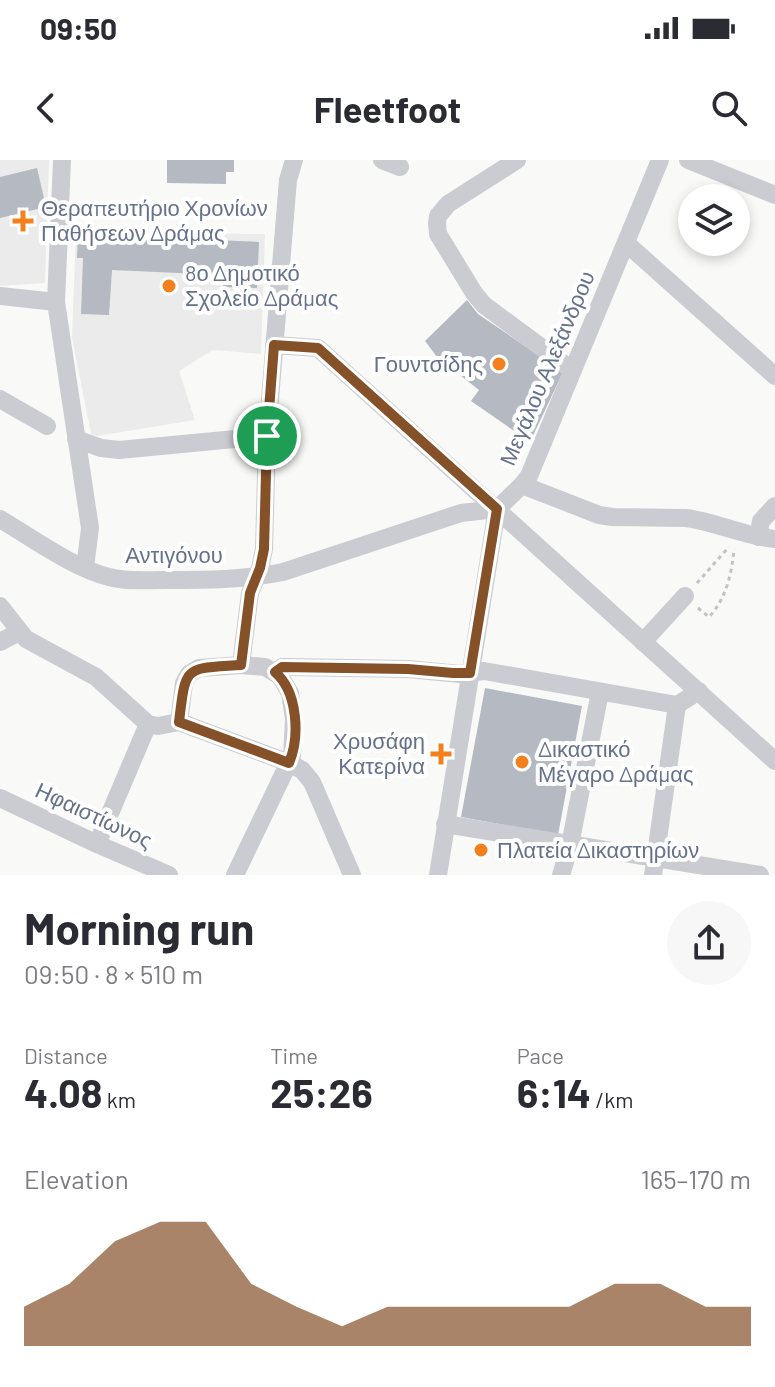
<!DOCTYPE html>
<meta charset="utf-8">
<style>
body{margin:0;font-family:Barlow,sans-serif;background:#f7f7f7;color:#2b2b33;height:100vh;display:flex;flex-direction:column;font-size:30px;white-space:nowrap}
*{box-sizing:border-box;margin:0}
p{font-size:26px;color:#7c7c81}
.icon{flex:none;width:44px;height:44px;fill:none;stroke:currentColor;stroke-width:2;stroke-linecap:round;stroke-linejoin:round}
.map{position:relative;height:715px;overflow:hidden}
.panel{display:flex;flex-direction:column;background:#fff;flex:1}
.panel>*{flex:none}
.tools{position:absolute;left:678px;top:24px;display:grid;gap:16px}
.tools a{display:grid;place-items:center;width:72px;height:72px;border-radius:50%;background:#fff;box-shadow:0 4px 12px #0003;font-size:40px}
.pin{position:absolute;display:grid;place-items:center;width:68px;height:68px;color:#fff;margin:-34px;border:4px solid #fff;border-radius:50%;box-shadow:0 2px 8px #0007}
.round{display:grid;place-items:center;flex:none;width:84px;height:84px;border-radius:42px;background:#f7f7f7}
.summary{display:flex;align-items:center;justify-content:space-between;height:136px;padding:0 24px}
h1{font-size:44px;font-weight:700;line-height:60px}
.figures{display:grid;grid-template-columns:repeat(3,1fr);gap:12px;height:136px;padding:8px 24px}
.figures div{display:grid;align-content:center}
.figures b{font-size:40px;font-weight:700}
.figures small{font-size:22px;font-weight:400}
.figures p{font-size:22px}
.chart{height:224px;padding:16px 24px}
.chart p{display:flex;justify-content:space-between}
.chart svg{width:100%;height:144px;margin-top:8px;fill:#855129;opacity:.7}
.status{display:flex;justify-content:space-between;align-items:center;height:56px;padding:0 40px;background:#fff;direction:ltr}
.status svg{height:22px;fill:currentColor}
header{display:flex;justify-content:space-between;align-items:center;height:104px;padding:0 24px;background:#fff;font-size:36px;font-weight:700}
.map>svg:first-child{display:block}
.built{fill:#eaebea}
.building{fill:#b4b9c2}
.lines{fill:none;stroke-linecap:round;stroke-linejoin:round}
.path{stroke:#c1c3c6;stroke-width:3;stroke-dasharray:4 4;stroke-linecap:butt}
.minor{stroke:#caccd1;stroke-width:18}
.route-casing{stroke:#fff;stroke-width:16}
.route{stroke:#855129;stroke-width:10}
.poi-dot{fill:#f4801d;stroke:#fff;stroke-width:3}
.labels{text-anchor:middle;stroke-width:8;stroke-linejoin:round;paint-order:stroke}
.poi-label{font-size:22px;fill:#66728b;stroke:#fff;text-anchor:start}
.street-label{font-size:22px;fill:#66728b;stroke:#fff}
</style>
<div class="status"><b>09:50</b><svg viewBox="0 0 49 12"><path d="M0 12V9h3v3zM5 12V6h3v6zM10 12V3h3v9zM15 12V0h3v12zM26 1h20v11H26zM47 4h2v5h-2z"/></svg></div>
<header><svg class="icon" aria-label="back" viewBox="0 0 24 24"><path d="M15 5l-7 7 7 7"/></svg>Fleetfoot<svg class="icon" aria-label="search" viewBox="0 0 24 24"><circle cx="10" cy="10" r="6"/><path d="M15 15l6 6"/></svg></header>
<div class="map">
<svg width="775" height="715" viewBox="0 0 775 715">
<rect width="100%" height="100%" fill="#f9faf7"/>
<g class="built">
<path d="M0 0H49L45 123 0 126Z"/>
<path d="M76 72 265 74 261 194 213 190 179 211 195 260 97 276 91 274 72 178Z"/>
</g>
<g class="building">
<path d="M167 0H234V12H226V24L167 23Z"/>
<path d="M37 8 46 47 0 58V17Z"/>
<path d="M78 77 166 81V78L259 82 257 128 223 127 224 115 112 110 109 155 81 154 83 98H77Z"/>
<path d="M467 140 478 154 563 212 530 282 471 241 479 230 437 197 425 181Z"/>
<path d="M485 528 582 546 558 675 461 657Z"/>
</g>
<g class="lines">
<g class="path">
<path d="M697 423 729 387"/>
<path d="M698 448 709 457C726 439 732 413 734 389"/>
</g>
<g class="minor">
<path d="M62 0 56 142 90 368 85 408"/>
<path d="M382 0 400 7"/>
<path d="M517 0 448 44 438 56 437 63 438 74 474 133 484 145 572 210"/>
<path d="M688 0 775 35"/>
<path d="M626 83 775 216"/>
<path d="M0 136 56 142"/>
<path d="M274 185 318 188 775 601"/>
<path d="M0 239 47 266"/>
<path d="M76 279 101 288 119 290 267 276"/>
<path d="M522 325 599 355 612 357 686 358C716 362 744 376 775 379"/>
<path d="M0 359C32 378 73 408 109 417 127 422 147 420 165 420 205 420 244 420 283 412L461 353 497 349"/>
<path d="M758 377 761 361 775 346"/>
<path d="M0 446 26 479 96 517 148 564"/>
<path d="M0 482 19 472"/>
<path d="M643 482 685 436"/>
<path d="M241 505 250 433 260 408 264 389 267 276 288 20 294 0"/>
<path d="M275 512 282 507H288L408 509 460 514 484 511 677 545 699 531"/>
<path d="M179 562 184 523 189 514 199 508 241 505 265 507 280 516 290 533 294 559 292 596 235 715"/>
<path d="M179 562 289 603 302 610 312 622 352 715"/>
<path d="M0 638 97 684 169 715"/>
<path d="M445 664 760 715"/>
<path d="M97 684 148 564 158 566 179 562"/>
<path d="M438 715 497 349 522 325 529 316 660 0"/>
<path d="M561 715 570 685 600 532"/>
<path d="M653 715 677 545"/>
</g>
</g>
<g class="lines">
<g class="route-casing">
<path id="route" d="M274 185 318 188 497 349 470 513H453L408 509 282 507 275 512C298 532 300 577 289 603L179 562C186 504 184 509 241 505L250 433 260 408 264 389 267 276Z"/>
</g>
<use href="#route" class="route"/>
</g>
<g class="poi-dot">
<path d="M19 49h8v8h8v8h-8v8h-8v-8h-8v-8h8z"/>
<circle cx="169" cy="126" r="8"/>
<circle cx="499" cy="204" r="8"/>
<path d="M437 582h8v8h8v8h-8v8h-8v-8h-8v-8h8z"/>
<circle cx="522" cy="602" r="8"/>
<circle cx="481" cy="690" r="8"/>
</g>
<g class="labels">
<g class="poi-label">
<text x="41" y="56">Θεραπευτήριο Χρονίων<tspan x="41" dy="25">Παθήσεων Δράμας</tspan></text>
<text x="185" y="121">8ο Δημοτικό<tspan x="185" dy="25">Σχολείο Δράμας</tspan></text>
<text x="483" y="212" text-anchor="end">Γουντσίδης</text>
<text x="425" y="589" text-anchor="end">Χρυσάφη<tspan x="425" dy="25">Κατερίνα</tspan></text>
<text x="538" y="597">Δικαστικό<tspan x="538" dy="25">Μέγαρο Δράμας</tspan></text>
<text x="497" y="698">Πλατεία Δικαστηρίων</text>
</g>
<g class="street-label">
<text transform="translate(547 208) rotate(-67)" y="8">Μεγάλου Αλεξάνδρου</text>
<text x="174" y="403">Αντιγόνου</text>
<text transform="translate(94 655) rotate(25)" y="8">Ηφαιστίωνος</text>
</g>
</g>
</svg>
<div class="tools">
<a><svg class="icon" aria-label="layers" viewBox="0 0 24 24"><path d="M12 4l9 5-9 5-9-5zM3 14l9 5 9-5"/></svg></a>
</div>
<div class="pin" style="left:267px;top:276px;background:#1e9e55"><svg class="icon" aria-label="arrive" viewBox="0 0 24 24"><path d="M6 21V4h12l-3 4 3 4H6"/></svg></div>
</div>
<section class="panel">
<div class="summary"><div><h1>Morning run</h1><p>09:50 · 8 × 510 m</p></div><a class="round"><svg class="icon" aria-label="share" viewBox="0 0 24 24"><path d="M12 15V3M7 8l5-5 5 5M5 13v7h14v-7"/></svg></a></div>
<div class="figures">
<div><p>Distance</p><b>4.08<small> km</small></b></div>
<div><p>Time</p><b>25:26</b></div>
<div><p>Pace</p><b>6:14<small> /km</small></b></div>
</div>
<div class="chart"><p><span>Elevation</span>165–170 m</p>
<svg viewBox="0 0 160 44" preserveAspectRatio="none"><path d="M0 44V32L10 25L20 12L30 6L40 6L50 25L60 32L70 38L80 32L90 32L100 32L110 32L120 32L130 25L140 25L150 32L160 32V44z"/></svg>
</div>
</section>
